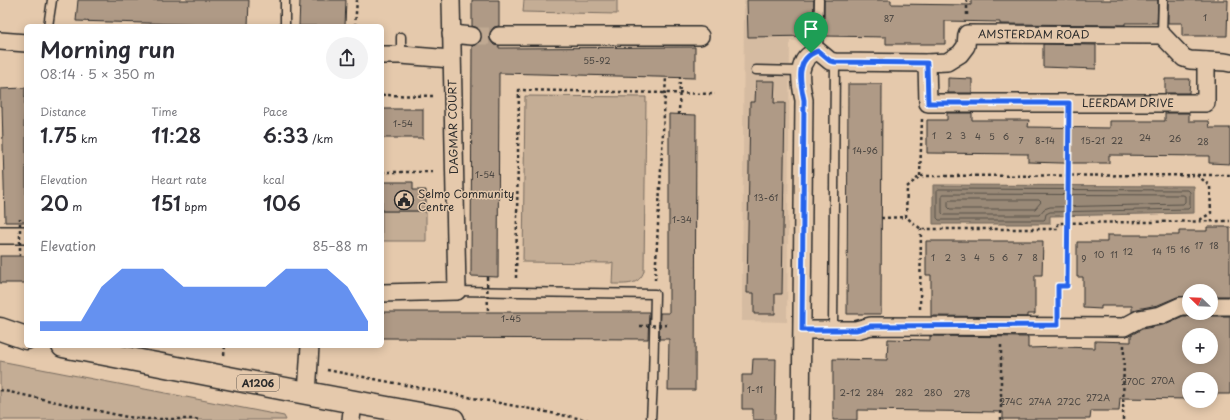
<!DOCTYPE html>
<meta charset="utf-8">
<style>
body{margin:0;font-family:"Playpen Sans",sans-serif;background:#f2f2f3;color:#2b2b33;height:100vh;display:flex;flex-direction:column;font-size:15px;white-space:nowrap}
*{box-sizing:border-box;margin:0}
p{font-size:13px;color:#7c7c81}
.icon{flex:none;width:22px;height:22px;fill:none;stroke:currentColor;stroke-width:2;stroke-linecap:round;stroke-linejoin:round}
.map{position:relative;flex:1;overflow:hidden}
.drawer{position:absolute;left:24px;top:24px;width:360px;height:324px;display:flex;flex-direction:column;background:#fff;border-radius:6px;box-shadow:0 2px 10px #0003}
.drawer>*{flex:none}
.needle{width:26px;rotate:293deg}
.tools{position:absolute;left:1182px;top:284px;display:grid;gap:8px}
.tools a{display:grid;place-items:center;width:36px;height:36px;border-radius:50%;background:#fff;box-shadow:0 2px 10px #0003;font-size:20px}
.pin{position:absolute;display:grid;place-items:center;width:34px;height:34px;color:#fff;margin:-41px -17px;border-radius:50% 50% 50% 0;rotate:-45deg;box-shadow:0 0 4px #0007}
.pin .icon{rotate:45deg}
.round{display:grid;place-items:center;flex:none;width:42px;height:42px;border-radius:21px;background:#f2f2f3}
.head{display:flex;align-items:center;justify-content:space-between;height:68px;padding:0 16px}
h1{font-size:22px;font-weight:600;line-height:30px}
.stats{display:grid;grid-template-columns:repeat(3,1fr);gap:6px;height:68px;padding:4px 16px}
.stats div{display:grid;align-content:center}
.stats b{font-size:20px;font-weight:600}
.stats small{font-size:11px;font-weight:400}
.stats p{font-size:11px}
.chart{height:112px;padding:8px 16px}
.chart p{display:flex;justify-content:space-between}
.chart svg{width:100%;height:72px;margin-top:4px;fill:#2563eb;opacity:.7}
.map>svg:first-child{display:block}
.built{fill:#d5bba1}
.green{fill:#c4ad95;stroke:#786c60}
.water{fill:#998977;stroke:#6d6359}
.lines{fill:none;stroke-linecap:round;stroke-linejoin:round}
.shore{stroke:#575149;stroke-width:1}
.building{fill:#af9a86;stroke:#2b2b2b;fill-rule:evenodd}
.minor-tunnel{stroke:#c0a992;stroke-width:17;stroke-dasharray:17 8;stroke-linecap:butt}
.service-casing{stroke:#2b2b2b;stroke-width:11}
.minor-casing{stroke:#2b2b2b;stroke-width:20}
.primary-casing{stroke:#2b2b2b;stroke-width:25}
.path{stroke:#2b2b2b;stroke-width:2.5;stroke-dasharray:3 3;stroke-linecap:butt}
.service{stroke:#e5c9ac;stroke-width:8}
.minor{stroke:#e5c9ac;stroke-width:17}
.primary{stroke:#e5c9ac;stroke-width:22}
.path-bridge{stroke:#2b2b2b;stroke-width:2.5;stroke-dasharray:3 3;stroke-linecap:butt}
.route-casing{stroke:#fff;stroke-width:8}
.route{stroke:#2563eb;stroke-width:5}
.labels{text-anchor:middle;stroke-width:3;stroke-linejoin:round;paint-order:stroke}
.number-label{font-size:9px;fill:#4c4742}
.shield{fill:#e5c9ac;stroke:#635a52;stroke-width:1}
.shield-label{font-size:10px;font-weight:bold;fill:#2b2b2b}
.street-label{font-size:11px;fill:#2b2b2b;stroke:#e5c9ac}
.poi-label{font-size:11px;fill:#2b2b2b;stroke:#e5c9ac;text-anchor:start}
</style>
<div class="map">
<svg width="1230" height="420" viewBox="0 0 1230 420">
<rect width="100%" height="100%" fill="#e5c9ac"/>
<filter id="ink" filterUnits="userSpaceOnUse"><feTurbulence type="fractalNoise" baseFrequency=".025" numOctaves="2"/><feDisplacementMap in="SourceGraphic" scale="8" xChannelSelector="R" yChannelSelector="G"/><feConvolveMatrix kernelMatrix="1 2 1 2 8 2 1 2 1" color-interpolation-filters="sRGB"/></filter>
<g filter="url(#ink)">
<path class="built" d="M744 0H805V40L790 41 787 322 742 321Z"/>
<g class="green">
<path d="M524 0H617V14L523 12Z"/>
<path d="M525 96 646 97 644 271C639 286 626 284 612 284L613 262 610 263 523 262Z"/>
<rect x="382" y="211" width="44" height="30"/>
<path d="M0 361 284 416 286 420H0Z"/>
</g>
<path class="water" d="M933 185 1194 186V213L1050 216V224H933Z"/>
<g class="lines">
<g class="shore">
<path d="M939 189 1188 190 1190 192V207L1188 209 1050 212 1046 214 1045 219 1044 220H939L937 218V191Z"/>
<path d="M944 194 1183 195 1185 196V202L1183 204 1050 207 1044 209 1039 215H944L942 213V196Z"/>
<path d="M950 200H1039L1041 202 1035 209H950L948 207V202Z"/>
</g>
</g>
<g class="building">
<path d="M78 0H249L248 26 76 21Z"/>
<path d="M300 0H346L345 26H299Z"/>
<path d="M472 0H499V26L494 27 491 31 489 36 491 41 494 45 499 46V48L695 47V78L499 73 498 277 471 276 472 46 476 45 480 42 482 37 481 32 478 28 472 26Z"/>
<path d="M747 0H814L813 36 748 37Z"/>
<path d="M824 0H891V4L971 5V0H1158L1157 23H1125V25L1000 24V22L945 21V44H886V37L824 36Z"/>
<path d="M1168 0H1228L1227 36H1182V23H1168Z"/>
<path d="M1043 44 1096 45V69L1043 67Z"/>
<path d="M948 78 972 79V93H948Z"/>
<path d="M1165 79H1190L1189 93H1165Z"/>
<path d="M756 81H775L774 103H785L782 294H775V314H754V293H747L750 102H755Z"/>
<path d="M848 84H882L881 314H847Z"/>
<path d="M25 88 24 127H26V222H5L2 106H0V89Z"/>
<rect x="382" y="109" width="41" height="29"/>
<path d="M947 113H972V120H1029L1028 127 1110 128V121H1165V113H1189V121H1209L1210 128H1230V164L1209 163V156L1109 155V163H1061L1028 162V154L927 153V120H947Z"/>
<path d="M669 114 696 115 695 390H668L669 339H659L660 313H669Z"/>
<path d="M382 182H413V190H426V211H382Z"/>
<path d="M1207 227H1230V296H1211V291H1189V296L1177 297 1158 305 1137 309 1132 312V306H1101V309L1083 308V277H1077V242H1107V235H1179V231H1207Z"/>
<path d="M926 241H1043L1042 275H1035V314H1028V317L931 316V275H926Z"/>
<rect x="0" y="256" width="26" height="27"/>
<path d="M382 312H649L648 339 382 338Z"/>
<path d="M1196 313H1204L1211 316H1230V394H1211V379H1189V399L1120 398 1119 411H1091L1090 419H1003V412L857 410V420H833V359L887 360 888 339 930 340V336L1028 337V348L1061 347 1095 348V341L1131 342V335L1142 329 1163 325 1183 316H1189ZM1189 335H1211V357H1189Z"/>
<path d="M753 359H776L775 420H753V409H742V375H752Z"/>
</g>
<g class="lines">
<path class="minor-tunnel" d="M472 36H499"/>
<g class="service-casing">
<g id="service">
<path d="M285 0V26"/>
<path d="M48 26 52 0"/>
<path d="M1162 35 1163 0"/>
<path d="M818 51 819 0"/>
<path d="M401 55V37"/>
<path d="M756 70 800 71"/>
<path d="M457 291 655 294 653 381 651 420"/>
<path d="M833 330 835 62"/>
</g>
</g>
<g class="minor-casing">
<g id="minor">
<path d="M451 34 472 36"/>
<path d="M499 36H700"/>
<path d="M0 41 26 43"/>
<path d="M382 55H401L451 59"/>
<path id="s1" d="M927 63 928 103H1206V61"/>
<path d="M0 235H26"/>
<path d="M382 293 457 291 451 0"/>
<path d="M1211 306H1230"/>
<path d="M803 330H856L871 326 1124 327 1139 319 1161 315 1181 306H1189"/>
<path d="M307 394 310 346"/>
<path d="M351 420 353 402"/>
<path id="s2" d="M801 420 804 100C800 82 795 58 818 51L830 61 835 62 927 63 947 62 960 54 966 46 967 34 1162 35 1184 58 1190 60 1225 62 1230 63"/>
</g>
</g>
<g class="primary-casing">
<g id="primary">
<path d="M0 329 26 338"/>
<path d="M63 346C193 371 323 397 453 420"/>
</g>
</g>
<g class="path">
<path d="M967 0V15"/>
<path d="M355 26 357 0"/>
<path d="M382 95 434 96"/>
<path d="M382 172H436"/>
<path d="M1197 175 1210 186 1211 213 1198 221"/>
<path d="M1230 175 920 176 907 187 906 217 921 229H1058V223L1230 221"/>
<path d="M920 176 922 119"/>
<path d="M881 218 906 217"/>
<path d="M516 278 519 90 715 94"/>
<path d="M655 280 666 77"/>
<path d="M920 309 921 229"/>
<path d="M1058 309V286H1067L1069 122"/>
<path d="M224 355 225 346"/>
<path d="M327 370 588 420"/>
<path d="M0 390 127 417 148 419H195L200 420"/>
<path d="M1001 420V344"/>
<path d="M1123 420 1124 345"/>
</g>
<use href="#service" class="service"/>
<use href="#minor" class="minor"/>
<use href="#primary" class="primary"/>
<g class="path-bridge">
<path d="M679 115 680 77"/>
<path d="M20 256V219"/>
<path d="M487 277 488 312"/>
<path d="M640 326 669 325"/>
</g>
</g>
</g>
<g class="lines" filter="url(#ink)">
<g class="route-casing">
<path id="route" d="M818 51 830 61 835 62 927 63 928 103H1069L1067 286H1058V325L871 326 856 330H802L804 100C800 82 795 58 818 51Z"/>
</g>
<use href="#route" class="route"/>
</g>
<defs>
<g id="civic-ring" transform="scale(1)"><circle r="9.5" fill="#e5c9ac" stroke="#2b2b2b" stroke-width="1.5"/><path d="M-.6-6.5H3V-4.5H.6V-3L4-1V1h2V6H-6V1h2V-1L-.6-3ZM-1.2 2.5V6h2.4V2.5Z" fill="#2b2b2b"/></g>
</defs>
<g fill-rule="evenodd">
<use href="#civic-ring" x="404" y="200"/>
</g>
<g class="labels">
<g class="number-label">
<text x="1205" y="21">1</text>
<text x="889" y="22">87</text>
<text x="597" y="64">55-92</text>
<text x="403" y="127">1-54</text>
<text x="934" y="139">1</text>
<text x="949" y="139">2</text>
<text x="963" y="139">3</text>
<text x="978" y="140">4</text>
<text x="992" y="140">5</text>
<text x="1006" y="140">6</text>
<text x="1145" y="141">24</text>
<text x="1175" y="142">26</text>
<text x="1021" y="144">7</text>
<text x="1045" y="144">8-14</text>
<text x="1093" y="144">15-21</text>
<text x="1117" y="144">22</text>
<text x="1203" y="145">28</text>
<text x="865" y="154">14-96</text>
<text x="485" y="178">1-54</text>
<text x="766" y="201">13-61</text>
<text x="682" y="223">1-34</text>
<text x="1199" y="249">17</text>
<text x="1214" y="249">18</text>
<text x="1171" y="253">15</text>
<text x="1185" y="253">16</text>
<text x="1128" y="255">12</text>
<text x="1157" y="255">14</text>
<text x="1099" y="258">10</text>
<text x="1114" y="258">11</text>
<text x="933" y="261">1</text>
<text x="948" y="261">2</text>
<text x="963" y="261">3</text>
<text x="977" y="261">4</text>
<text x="992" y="261">5</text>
<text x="1005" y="261">6</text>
<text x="1020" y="261">7</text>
<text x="1035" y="261">8</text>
<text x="1084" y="262">9</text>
<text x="511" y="322">1-45</text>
<text x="1163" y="384">270A</text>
<text x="1133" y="385">270C</text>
<text x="755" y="393">1-11</text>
<text x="850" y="396">2-12</text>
<text x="875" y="396">284</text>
<text x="904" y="396">282</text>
<text x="933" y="396">280</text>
<text x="962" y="397">278</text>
<text x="1098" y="401">272A</text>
<text x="1011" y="405">274C</text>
<text x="1040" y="405">274A</text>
<text x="1069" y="405">272C</text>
</g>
<rect class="shield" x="237" y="375" width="42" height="16" rx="3"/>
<g class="shield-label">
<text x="258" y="387">A1206</text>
</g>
<g class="street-label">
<text dy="4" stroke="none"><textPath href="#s2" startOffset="614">AMSTERDAM ROAD</textPath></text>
<text dy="4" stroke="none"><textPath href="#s1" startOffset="240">LEERDAM DRIVE</textPath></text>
<text transform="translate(453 127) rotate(-91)" y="4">DAGMAR COURT</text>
</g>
<g class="poi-label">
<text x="418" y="198">Selmo Community<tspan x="418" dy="13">Centre</tspan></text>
</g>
</g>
</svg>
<div class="tools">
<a><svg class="needle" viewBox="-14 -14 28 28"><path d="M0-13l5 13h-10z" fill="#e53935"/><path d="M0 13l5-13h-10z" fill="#7c7c81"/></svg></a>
<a>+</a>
<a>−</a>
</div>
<div class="pin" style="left:811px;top:53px;background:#1e9e55"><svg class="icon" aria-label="arrive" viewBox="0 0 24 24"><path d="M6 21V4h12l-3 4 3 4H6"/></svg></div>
<section class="drawer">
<div class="head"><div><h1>Morning run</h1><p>08:14 · 5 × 350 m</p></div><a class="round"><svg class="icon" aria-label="share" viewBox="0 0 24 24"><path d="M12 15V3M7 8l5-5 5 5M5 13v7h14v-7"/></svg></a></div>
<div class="stats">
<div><p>Distance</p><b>1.75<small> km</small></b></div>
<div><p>Time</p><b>11:28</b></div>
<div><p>Pace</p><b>6:33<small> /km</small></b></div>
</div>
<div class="stats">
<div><p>Elevation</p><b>20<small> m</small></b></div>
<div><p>Heart rate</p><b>151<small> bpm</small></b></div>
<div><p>kcal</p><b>106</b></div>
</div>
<div class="chart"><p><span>Elevation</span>85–88 m</p>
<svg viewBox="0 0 160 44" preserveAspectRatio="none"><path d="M0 44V38L10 38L20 38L30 17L40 6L50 6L60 6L70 17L80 17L90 17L100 17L110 17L120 6L130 6L140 6L150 17L160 38V44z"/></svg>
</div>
</section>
</div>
